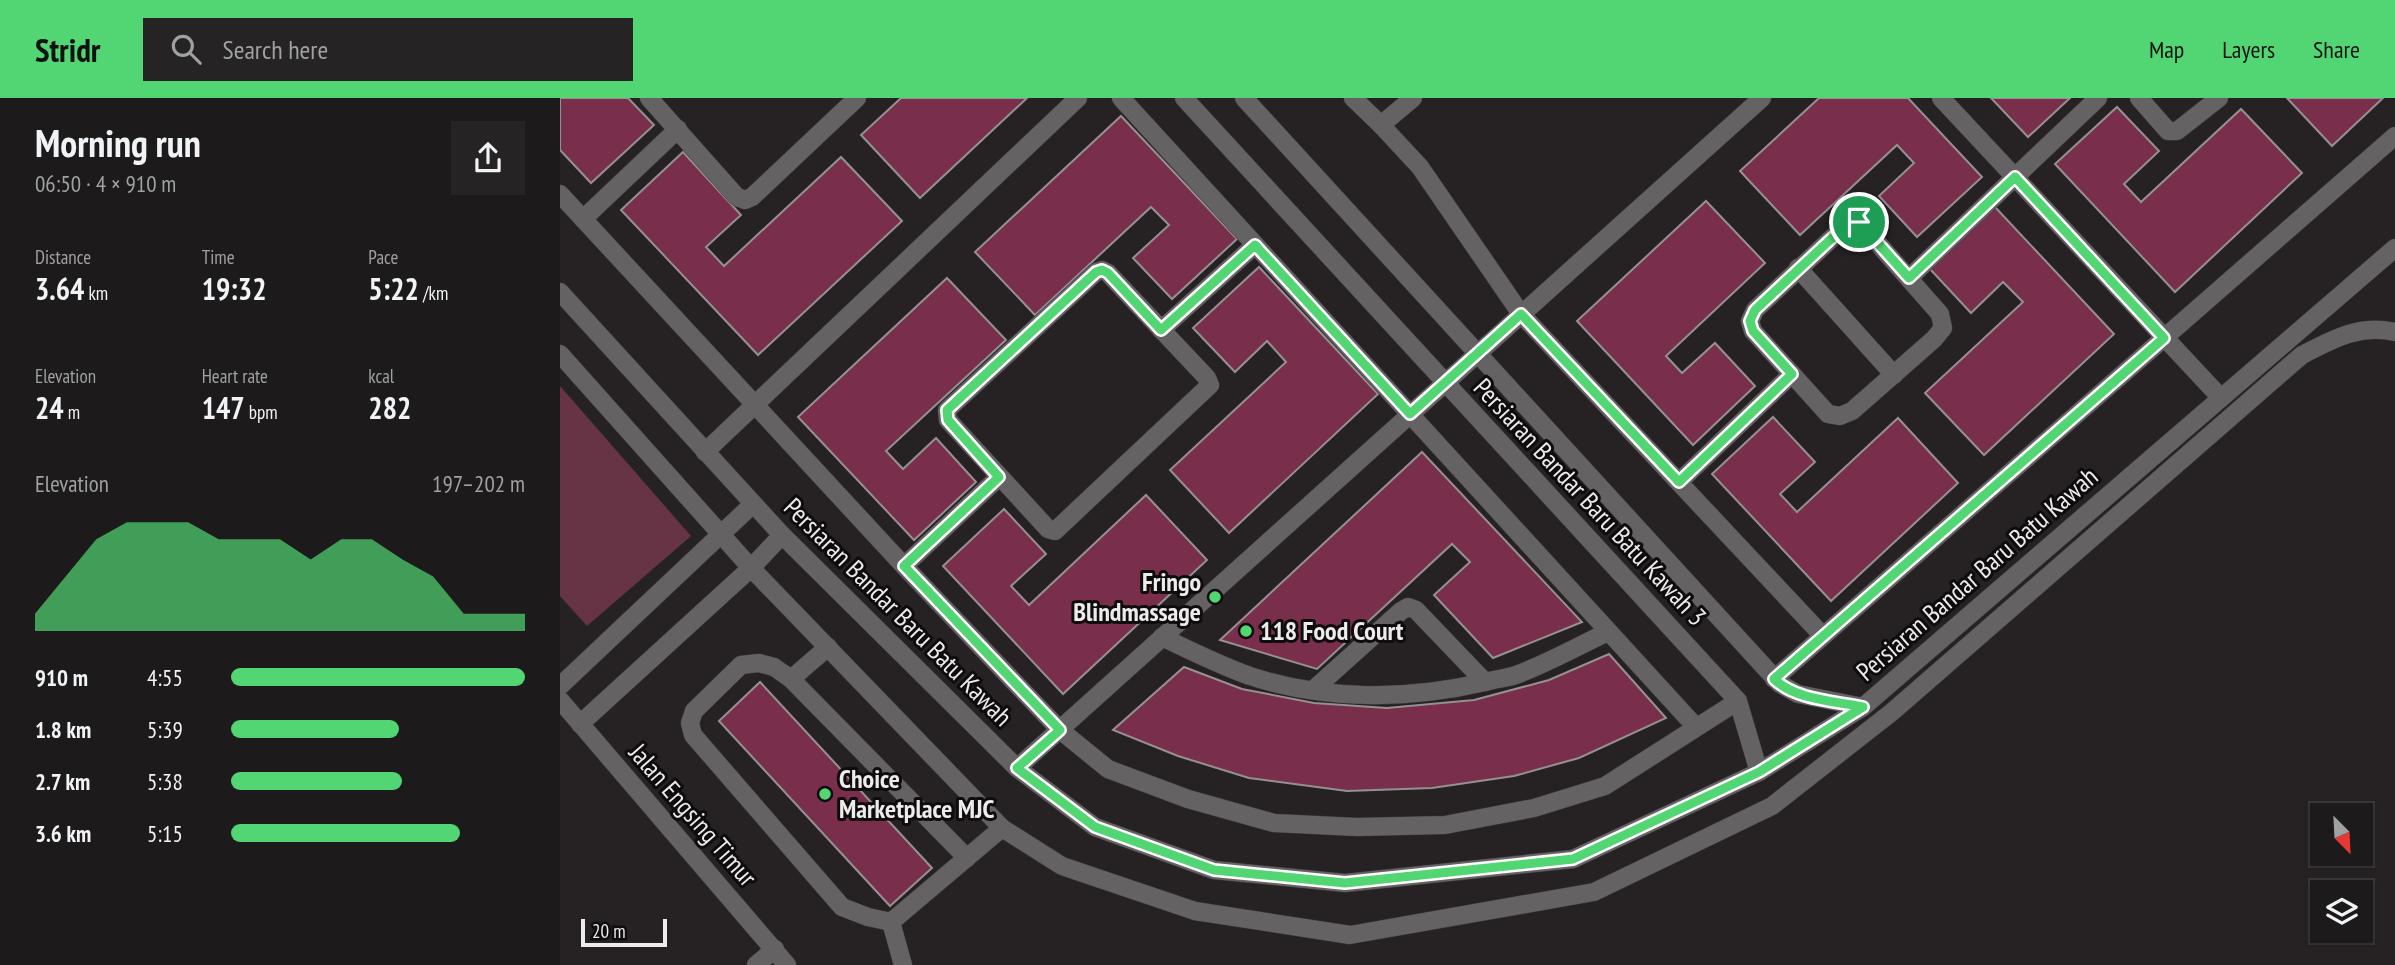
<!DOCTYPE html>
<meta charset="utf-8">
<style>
body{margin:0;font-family:"PT Sans Narrow",sans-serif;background:#252323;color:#f1f3f6;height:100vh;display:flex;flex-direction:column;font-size:26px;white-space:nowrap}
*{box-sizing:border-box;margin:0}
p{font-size:23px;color:#a0a1a2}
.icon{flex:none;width:38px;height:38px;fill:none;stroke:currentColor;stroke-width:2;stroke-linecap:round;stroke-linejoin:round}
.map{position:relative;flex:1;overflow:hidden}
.drawer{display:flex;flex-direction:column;background:#1c1a1a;width:560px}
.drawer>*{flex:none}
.needle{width:46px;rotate:156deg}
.buttons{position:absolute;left:1750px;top:705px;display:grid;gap:14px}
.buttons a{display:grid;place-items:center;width:63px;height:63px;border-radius:0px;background:#1c1a1a;box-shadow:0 2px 5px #0004,0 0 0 2px #3a3839;font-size:35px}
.scale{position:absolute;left:21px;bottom:18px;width:86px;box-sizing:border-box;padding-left:7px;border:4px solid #eeebec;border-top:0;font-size:19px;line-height:24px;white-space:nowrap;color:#eeebec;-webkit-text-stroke:5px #0e0c0c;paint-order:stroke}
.pin{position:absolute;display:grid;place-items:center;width:60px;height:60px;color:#fff;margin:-30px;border:4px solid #fff;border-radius:50%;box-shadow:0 2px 7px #0007}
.round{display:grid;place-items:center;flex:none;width:74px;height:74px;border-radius:0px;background:#252323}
.summary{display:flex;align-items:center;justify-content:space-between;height:119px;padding:0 35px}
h1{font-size:38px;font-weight:700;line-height:52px}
.metrics{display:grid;grid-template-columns:repeat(3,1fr);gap:10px;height:119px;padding:7px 35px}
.metrics div{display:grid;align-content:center}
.metrics b{font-size:30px;font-weight:700}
.metrics small{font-size:19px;font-weight:400}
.metrics p{font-size:19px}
.chart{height:196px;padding:14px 35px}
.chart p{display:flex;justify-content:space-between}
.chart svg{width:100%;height:126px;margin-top:7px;fill:#52d673;opacity:.7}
ul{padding:0 35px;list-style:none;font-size:23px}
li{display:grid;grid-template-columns:112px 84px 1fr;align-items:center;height:52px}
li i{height:18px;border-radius:9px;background:#52d673}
header{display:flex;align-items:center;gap:42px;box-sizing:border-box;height:98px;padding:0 35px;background:#52d673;color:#111}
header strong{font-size:33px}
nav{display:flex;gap:38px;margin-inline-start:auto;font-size:24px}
.search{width:490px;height:63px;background:#252323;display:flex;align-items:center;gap:18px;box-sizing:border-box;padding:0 24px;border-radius:0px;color:#a0a1a2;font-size:26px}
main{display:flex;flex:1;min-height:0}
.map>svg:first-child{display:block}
.green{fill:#673446}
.building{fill:#792f4c;stroke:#959092;stroke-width:2}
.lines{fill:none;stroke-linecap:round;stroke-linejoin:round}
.minor-casing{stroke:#423e3f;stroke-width:19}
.minor{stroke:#646262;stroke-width:18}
.route-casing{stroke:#fff;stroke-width:14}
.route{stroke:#52d673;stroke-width:9}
.poi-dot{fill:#52d673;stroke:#0e0c0c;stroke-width:2.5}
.labels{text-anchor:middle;stroke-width:6;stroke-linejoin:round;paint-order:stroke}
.street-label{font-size:26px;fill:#eeebec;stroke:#0e0c0c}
.poi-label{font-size:26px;font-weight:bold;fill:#eeebec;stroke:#0e0c0c;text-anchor:start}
</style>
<header>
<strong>Stridr</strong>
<div class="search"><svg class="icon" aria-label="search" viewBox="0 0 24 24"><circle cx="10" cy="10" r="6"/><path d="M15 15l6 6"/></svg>Search here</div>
<nav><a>Map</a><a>Layers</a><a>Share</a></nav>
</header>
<main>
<section class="drawer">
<div class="summary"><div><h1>Morning run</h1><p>06:50 · 4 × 910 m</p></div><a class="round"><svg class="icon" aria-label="share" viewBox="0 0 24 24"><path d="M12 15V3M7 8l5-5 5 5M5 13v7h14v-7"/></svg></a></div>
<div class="metrics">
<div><p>Distance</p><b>3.64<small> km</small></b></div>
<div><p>Time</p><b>19:32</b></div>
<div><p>Pace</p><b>5:22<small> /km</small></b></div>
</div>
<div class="metrics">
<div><p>Elevation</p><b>24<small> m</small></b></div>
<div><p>Heart rate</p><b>147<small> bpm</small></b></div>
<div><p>kcal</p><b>282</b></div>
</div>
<div class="chart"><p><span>Elevation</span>197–202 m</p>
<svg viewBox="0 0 160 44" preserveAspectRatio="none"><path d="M0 44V38L10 25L20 12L30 6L40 6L50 6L60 12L70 12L80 12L90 19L100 12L110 12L120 19L130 25L140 38L150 38L160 38V44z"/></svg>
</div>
<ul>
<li><b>910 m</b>4:55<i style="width:100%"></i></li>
<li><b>1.8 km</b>5:39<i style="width:57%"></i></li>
<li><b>2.7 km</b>5:38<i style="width:58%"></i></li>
<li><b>3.6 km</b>5:15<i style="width:78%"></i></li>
</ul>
</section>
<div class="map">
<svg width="1835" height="867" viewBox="0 0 1835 867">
<rect width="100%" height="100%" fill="#262223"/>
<path class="green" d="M0 288 131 438 27 528 0 498Z"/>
<g class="building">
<path d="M0 0H68L94 27 31 85 0 52Z"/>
<path d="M341 0H467L360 100 301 37Z"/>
<path d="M1259 0H1348L1422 79 1357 139 1319 98 1354 65 1337 47 1240 137 1180 73Z"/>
<path d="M1431 0H1510L1468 39Z"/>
<path d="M1727 0H1823L1772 48Z"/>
<path d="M1557 9 1599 53 1564 86 1581 104 1681 11 1742 75 1615 194 1495 66Z"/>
<path d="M561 18 677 141 612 201 573 160 609 127 591 109 475 217 415 154Z"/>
<path d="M123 54 181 117 146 149 164 168 281 59 342 123 198 257 61 112Z"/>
<path d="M1146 103 1205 165 1106 258 1122 275 1155 245 1195 288 1133 347 1017 223Z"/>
<path d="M1435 109 1554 236 1424 357 1365 295 1463 204 1443 184 1411 215 1369 170Z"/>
<path d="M699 169 818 296 669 435 610 372 726 264 707 243 675 274 633 230Z"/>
<path d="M387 180 446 242 326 353 343 371 376 340 416 384 354 442 238 319Z"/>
<path d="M1213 319 1255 364 1220 396 1237 414 1338 320 1398 385 1271 503 1152 376Z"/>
<path d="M862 354 1022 524 933 560 874 497 910 464 892 446 757 571 660 542Z"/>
<path d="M586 397 647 462 503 596 383 468 444 411 486 456 451 488 469 507Z"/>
<path d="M1049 556 1106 620 1019 660 954 678 872 690 787 693 689 680 618 658 553 632 624 569 682 591 754 605 827 610 914 602 989 582Z"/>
<path d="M200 584 372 770 330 808 159 623Z"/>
</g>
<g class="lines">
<g class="minor-casing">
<g id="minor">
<path d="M89 0 177 99 185 102 192 99 297 0"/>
<path d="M561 0 1135 628"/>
<path d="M624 0 1178 603 1199 674"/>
<path d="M684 0 1220 586 1238 596 1303 609"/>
<path d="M793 0 821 27"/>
<path d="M853 0 821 27 860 69 961 216 1263 538"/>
<path d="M1381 0 1661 300"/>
<path d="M1579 0 1608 33H1617L1659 0"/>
<path d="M0 96 344 468 500 632 548 671 628 701 714 725 797 729 885 727 974 710 1045 688 1178 603"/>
<path d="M23 121 118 31"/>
<path d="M1299 124 1380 216 1383 230 1374 241 1292 313 1280 318 1268 316 1193 233 1190 223 1195 212 1287 126Z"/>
<path d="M1238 170 1334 277"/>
<path d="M542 172 548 175 647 280 650 287 495 433 488 431 388 322 387 312 536 174Z"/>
<path d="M1349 180 1538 0"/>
<path d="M0 194 222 437 457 670 535 729 654 772 785 785 1013 761 1199 674 1303 609 1835 150"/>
<path d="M601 232 695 147"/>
<path d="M0 256 191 470 442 730 502 768 635 813 790 837 1034 794 1212 708 1332 614 1742 257C1773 241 1799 226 1835 234"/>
<path d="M145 354 518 0"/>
<path d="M1119 384 1232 276"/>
<path d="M344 468 439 379"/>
<path d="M602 539C631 553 659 567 690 578 766 603 848 602 925 584 936 581 947 580 956 577 988 565 1018 548 1048 534"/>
<path d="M231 581 268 549"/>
<path d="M1214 581 1835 38"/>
<path d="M0 588 193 406"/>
<path d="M753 592 841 513 848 509 856 512 925 584"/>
<path d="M0 602 227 867"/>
<path d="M20 626 191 470 222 437"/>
<path d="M457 670 1202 0"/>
<path d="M331 824 308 819 282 809 133 637 130 625 134 613 181 567 199 565 214 569 231 581 407 760"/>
<path d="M331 824 442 730"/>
<path d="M331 824 343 867"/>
<path d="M196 867 215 851"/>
</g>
</g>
<use href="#minor" class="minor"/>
</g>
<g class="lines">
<g class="route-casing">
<path id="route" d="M1455 79 1604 240 1214 581C1235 602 1275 603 1303 609L1199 674 1013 761 785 785 654 772 535 729 457 670 500 632 344 468 439 379 388 322 387 312 536 174 542 172 548 175 601 232 695 147 850 316 961 216 1119 384 1232 276 1193 233 1190 223 1195 212 1287 126 1299 124 1349 180Z"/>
</g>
<use href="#route" class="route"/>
</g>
<g class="poi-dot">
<circle cx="655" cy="499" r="7"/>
<circle cx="686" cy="533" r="7"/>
<circle cx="265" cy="696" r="7"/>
</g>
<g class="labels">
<g class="street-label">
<text transform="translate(1030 404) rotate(47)" y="9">Persiaran Bandar Baru Batu Kawah 3</text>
<text transform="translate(1417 476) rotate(-41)" y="9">Persiaran Bandar Baru Batu Kawah</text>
<text transform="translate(338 514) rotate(45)" y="9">Persiaran Bandar Baru Batu Kawah</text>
<text transform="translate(133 717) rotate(49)" y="9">Jalan Engsing Timur</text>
</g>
<g class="poi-label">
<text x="641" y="493" text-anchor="end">Fringo<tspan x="641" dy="30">Blindmassage</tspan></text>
<text x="700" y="542">118 Food Court</text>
<text x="279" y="690">Choice<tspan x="279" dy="30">Marketplace MJC</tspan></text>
</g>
</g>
</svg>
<div class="buttons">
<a><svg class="needle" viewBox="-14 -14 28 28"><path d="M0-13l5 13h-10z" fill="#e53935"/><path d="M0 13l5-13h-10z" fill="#a0a1a2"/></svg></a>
<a><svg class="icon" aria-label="layers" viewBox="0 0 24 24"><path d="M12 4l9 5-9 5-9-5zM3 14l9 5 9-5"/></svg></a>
</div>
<div class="scale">20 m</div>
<div class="pin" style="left:1299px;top:124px;background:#1e9e55"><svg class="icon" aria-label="arrive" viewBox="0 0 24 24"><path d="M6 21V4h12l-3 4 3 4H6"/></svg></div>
</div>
</main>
